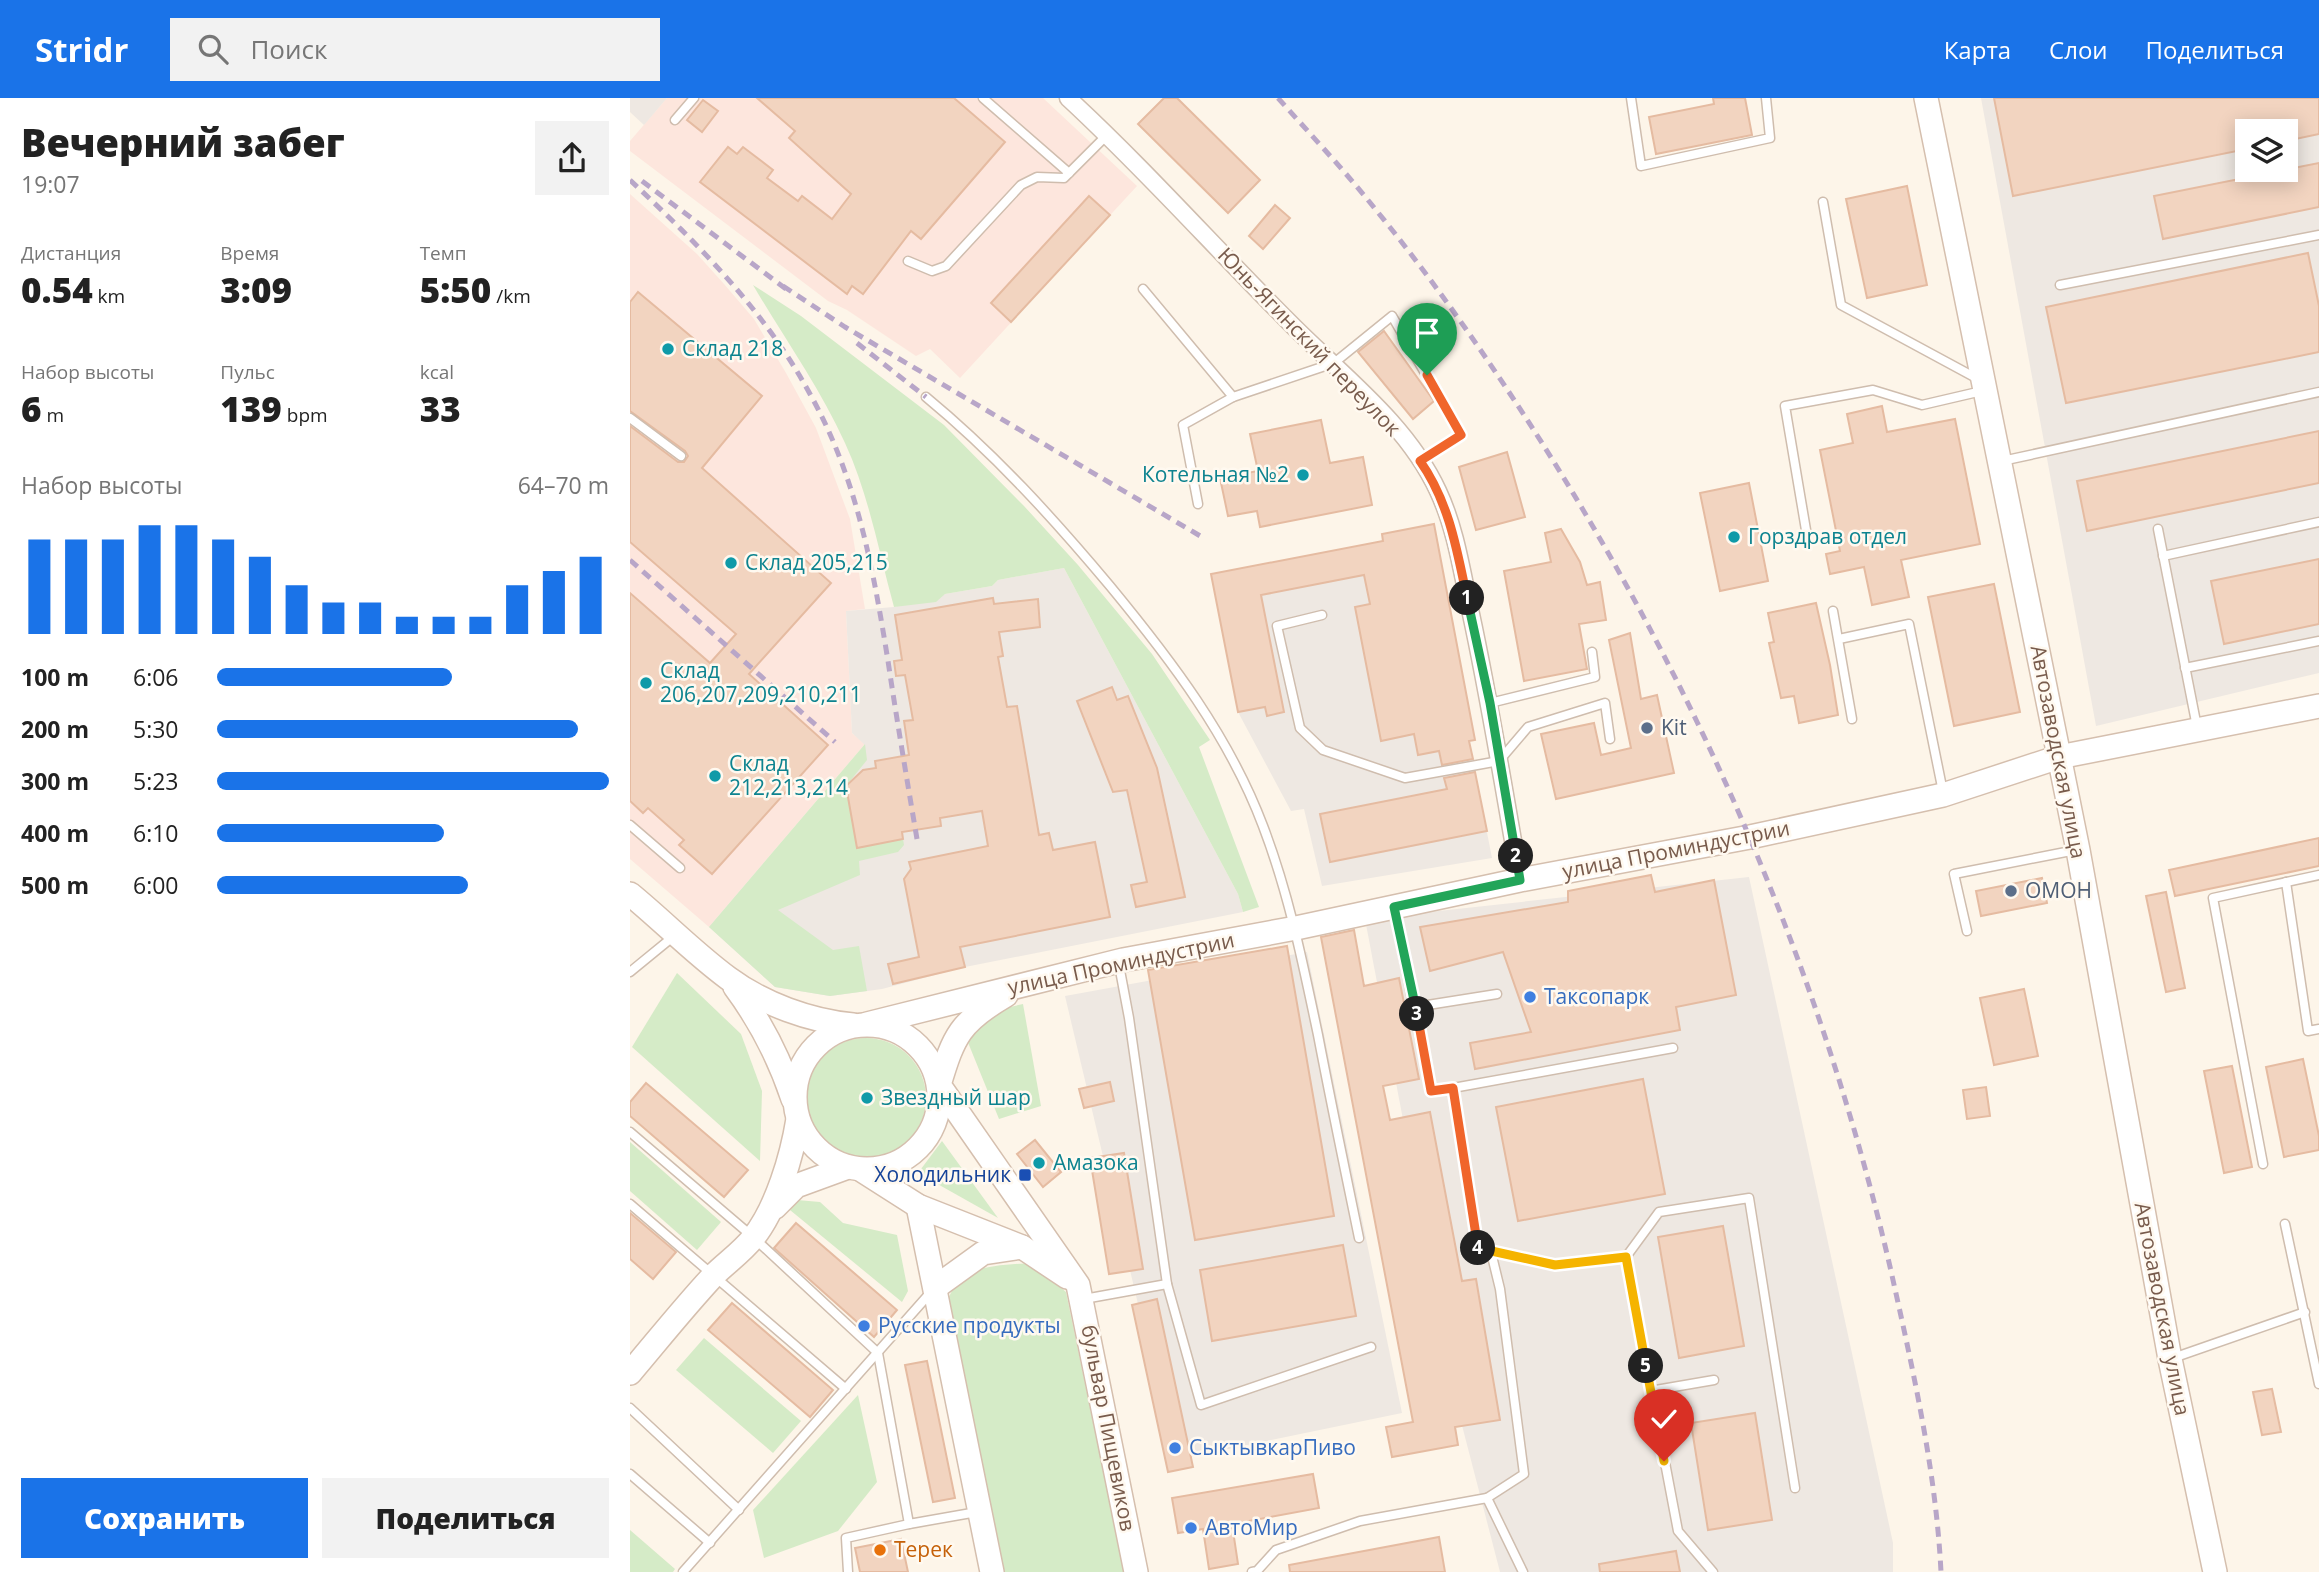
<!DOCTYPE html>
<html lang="ru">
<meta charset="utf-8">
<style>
body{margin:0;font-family:"Open Sans",sans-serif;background:#f2f2f2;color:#222;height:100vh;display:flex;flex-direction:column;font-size:26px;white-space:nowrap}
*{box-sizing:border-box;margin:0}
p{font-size:23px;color:#767676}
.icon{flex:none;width:38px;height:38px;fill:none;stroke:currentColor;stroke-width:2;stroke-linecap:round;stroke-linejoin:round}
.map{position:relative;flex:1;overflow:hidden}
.sheet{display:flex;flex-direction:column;background:#fff;width:630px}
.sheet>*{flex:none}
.controls{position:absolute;left:1605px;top:21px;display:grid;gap:14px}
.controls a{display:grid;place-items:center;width:63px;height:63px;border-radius:0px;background:#fff;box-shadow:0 4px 18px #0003;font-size:35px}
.pin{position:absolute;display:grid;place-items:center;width:60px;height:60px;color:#fff;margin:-72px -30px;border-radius:50% 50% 50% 0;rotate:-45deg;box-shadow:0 0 7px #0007}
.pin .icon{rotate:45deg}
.km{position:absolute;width:35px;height:35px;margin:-18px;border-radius:50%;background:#222;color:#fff;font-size:19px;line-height:35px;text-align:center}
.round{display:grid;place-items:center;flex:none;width:74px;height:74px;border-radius:0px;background:#f2f2f2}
.head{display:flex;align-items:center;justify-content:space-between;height:119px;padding:0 21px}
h1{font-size:38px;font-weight:800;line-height:52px}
.stats{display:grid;grid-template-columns:repeat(3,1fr);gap:10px;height:119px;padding:7px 21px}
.stats div{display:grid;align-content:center}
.stats b{font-size:35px;font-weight:800}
.stats small{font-size:19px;font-weight:400}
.stats p{font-size:19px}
.chart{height:196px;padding:14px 21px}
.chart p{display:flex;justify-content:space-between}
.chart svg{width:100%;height:126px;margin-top:7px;stroke:#1a73e8;stroke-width:6}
.button{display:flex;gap:14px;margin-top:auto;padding:14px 21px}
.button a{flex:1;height:80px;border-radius:0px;background:#1a73e8;color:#fff;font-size:28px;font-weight:800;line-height:80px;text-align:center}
.button a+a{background:#f2f2f2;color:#222}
ul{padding:0 21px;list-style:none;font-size:23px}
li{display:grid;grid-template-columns:112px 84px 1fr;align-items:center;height:52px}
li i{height:18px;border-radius:9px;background:#1a73e8}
header{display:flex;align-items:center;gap:42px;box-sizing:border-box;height:98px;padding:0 35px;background:#1a73e8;color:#fff}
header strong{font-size:33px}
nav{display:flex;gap:38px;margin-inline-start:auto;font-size:24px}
.search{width:490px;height:63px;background:#f2f2f2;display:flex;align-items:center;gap:18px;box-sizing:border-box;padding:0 24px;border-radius:0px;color:#767676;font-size:26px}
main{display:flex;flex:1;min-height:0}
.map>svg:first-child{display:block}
.commercial{fill:#fde6dd}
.industrial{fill:#eee8e2;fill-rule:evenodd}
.green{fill:#d5ebc7}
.building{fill:#f2d4c0;stroke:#e5bba1;stroke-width:2}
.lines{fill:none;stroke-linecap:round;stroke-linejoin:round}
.service-casing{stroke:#cfbdae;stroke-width:11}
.minor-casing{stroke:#cfbdae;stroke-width:19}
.secondary-casing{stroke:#d5bfae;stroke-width:26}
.service{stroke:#fff;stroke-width:8}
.minor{stroke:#fff;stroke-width:16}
.secondary{stroke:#fff;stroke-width:23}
.rail{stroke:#b8a6c8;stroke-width:5;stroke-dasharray:10 7;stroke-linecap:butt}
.split-1-casing{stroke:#fff;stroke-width:14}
.split-2-casing{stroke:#fff;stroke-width:14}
.split-3-casing{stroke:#fff;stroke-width:14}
.split-4-casing{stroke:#fff;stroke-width:14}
.split-5-casing{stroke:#fff;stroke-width:14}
.split-6-casing{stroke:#fff;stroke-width:14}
.split-1{stroke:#f0652b;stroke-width:9}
.split-2{stroke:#22a559;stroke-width:9}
.split-3{stroke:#22a559;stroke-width:9}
.split-4{stroke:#f0652b;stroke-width:9}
.split-5{stroke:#f5b400;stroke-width:9}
.split-6{stroke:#f5b400;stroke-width:9}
.culture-dot{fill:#0f9aa8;stroke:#fff9f0;stroke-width:2.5}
.service-dot{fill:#5c6f8a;stroke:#fff9f0;stroke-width:2.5}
.shop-dot{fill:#3f7fe0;stroke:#fff9f0;stroke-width:2.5}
.transit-dot{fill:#1a4fb4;stroke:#fff9f0;stroke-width:2.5}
.food-dot{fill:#e8710a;stroke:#fff9f0;stroke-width:2.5}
.labels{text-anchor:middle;stroke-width:5;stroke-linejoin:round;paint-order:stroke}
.street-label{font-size:21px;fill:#785b4c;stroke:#fff9f0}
.culture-label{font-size:21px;fill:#0d838f;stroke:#fff9f0;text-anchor:start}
.service-label{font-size:21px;fill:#4e5e75;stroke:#fff9f0;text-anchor:start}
.shop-label{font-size:21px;fill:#366cbe;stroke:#fff9f0;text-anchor:start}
.transit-label{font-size:21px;fill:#164399;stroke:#fff9f0;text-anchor:end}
.food-label{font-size:21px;fill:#c56008;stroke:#fff9f0;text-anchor:start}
</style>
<header>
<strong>Stridr</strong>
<div class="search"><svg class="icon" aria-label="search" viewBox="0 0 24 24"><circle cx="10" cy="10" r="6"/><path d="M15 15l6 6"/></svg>Поиск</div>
<nav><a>Карта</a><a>Слои</a><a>Поделиться</a></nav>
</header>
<main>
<section class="sheet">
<div class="head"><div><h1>Вечерний забег</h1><p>19:07</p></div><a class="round"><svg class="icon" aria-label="share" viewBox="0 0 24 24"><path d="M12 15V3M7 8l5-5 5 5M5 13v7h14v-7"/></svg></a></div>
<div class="stats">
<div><p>Дистанция</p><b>0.54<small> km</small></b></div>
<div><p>Время</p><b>3:09</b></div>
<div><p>Темп</p><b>5:50<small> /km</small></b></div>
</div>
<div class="stats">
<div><p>Набор высоты</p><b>6<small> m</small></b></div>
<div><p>Пульс</p><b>139<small> bpm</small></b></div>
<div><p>kcal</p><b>33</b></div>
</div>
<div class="chart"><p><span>Набор высоты</span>64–70 m</p>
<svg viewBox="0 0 160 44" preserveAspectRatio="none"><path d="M5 44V11M15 44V11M25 44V11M35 44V6M45 44V6M55 44V11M65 44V17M75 44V27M85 44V33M95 44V33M105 44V38M115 44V38M125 44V38M135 44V27M145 44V22M155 44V17"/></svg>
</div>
<ul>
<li><b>100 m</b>6:06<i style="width:60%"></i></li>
<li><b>200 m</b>5:30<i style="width:92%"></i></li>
<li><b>300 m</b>5:23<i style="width:100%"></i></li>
<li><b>400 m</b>6:10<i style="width:58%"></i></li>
<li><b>500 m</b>6:00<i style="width:64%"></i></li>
</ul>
<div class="button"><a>Сохранить</a><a>Поделиться</a></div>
</section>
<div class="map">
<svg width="1689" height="1474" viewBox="0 0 1689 1474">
<rect width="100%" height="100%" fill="#fdf5e9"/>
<g class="commercial">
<path d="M37 0H413L507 88 330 280 300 251 286 258 217 212 198 203 0 53V43Z"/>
<path d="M0 96 67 156 94 186 124 221 156 275 186 330 220 421 235 511 216 513 222 635 235 646 79 829 0 761Z"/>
</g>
<g class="industrial">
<path d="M0 0H37L14 27 0 14Z"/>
<path d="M1351 0H1689V575L1466 628ZM1617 33H1656V72H1617Z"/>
<path d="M804 426 845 642 839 643 862 760 692 788 674 711 661 713 608 614 581 476 753 443Z"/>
<path d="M434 470 608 796 613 814 335 869 252 891 200 898 145 889 79 829 235 647 222 635 216 513 264 509 315 496 362 488 368 482Z"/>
<path d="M1119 779 1263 1445V1474H870L828 1312 735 821Z"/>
<path d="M677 854 772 1315 545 1362 435 898Z"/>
</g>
<g class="green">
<path d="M123 187 171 218 314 327 394 408 448 467 522 556 580 642 569 649 629 809 613 814 608 796 434 470 368 482 362 488 315 496 306 504 264 509C249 455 239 397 215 345 190 290 154 240 123 187Z"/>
<path d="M235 646 237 662 216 688 227 749 273 741 274 747 268 754 229 763 230 777 148 812 203 852 229 848 237 893 200 898 145 889 79 829Z"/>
<path d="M47 875 111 936 132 993 130 1063 2 949Z"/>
<path d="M393 906 411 1008 369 1021 337 942 353 915Z"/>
<circle cx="236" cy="1000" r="60"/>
<path d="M312 1043 368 1120 288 1075Z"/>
<path d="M0 1044 91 1124 67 1152 0 1093Z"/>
<path d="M167 1102 190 1104 213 1125 267 1137 278 1193 272 1204 160 1112Z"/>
<path d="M402 1165 436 1194 494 1474H371L317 1203C322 1193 326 1183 336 1177 352 1167 384 1166 402 1165Z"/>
<path d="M74 1240 171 1323 143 1355 46 1272Z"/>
<path d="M228 1297 247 1384 208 1433 134 1460 123 1412Z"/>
<path d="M0 1432 45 1471 43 1474H0Z"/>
</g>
<g class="building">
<path d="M127 0H324L375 44 291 141 281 133 233 196 222 188 217 196 70 84 98 49 107 56 113 49 143 72 137 80 168 103 172 98 202 121 221 96 159 40 165 33Z"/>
<path d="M534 0H547L630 82 598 115 508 26Z"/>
<path d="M1083 0H1115L1122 37 1026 56 1019 19 1084 6Z"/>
<path d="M1364 0H1689V36L1656 43V33H1617V51L1383 98Z"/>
<path d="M73 2 88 13 72 34 57 22Z"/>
<path d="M1689 65V109L1533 141 1524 98Z"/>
<path d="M1277 88 1297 187 1237 200 1216 101Z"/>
<path d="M459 98 480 117 381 224 361 205Z"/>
<path d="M645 107 660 120 633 151 619 138Z"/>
<path d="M1678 155 1689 208V254L1436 305 1416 209Z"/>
<path d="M8 194 132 298 72 370 201 485 119 576 198 647 82 776 49 747 54 742 18 710 13 715 0 703V495L80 565 106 536 0 444V328L48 364H54L58 358 55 353 0 313V204Z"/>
<path d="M754 233 804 303 783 321 728 254Z"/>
<path d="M1252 308 1257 334 1325 321 1350 446 1271 462 1279 499 1242 507 1234 469 1200 476 1196 456 1210 453 1190 352 1223 345 1217 316Z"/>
<path d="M691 322 700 365 733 359 742 407 630 429 627 413 598 418 590 380 628 373 620 336Z"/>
<path d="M1689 333V385L1457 433 1447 383Z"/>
<path d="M877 354 895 419 846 432 829 369Z"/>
<path d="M1119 385 1138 483 1090 493 1070 395Z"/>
<path d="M804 426 845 642 839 643 843 661 812 667 809 653 788 657 784 636 751 643 725 509 740 506 734 477 631 497 654 614 637 618 635 609 608 614 581 476 753 443 752 436Z"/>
<path d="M931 431 950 464 957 487 970 484 976 522 949 526 957 571 894 583 874 473 921 464 915 435Z"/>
<path d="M1689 461V526L1594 546 1581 483Z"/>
<path d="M1364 486 1390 614 1324 628 1298 499Z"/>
<path d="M363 500 364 506 408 501 410 529 369 534 373 558 368 559 377 609 387 608 409 737 419 735 423 752 465 744 480 819 330 849 335 869 263 886 258 866 289 859 274 781 281 771 279 764 358 748 352 713 310 720 311 728 272 734 273 741 227 750 216 688 233 672 246 670 245 663 279 657 274 623 283 622 275 577 266 578 264 563 272 562 265 517Z"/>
<path d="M1186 505 1200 567 1208 617 1169 625 1164 598 1151 600 1139 545 1144 544 1138 515Z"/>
<path d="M1000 535 1011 601 1027 597 1044 675 926 701 911 636 964 625 971 657 1001 650 979 542Z"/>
<path d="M482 589 487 602 498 598 527 670 555 799 506 809 501 787 517 784 497 692 483 694 447 603Z"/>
<path d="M845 674 857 733 700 764 690 716 817 691 814 680Z"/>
<path d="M1689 740V768L1545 798 1539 772Z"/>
<path d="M1021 777 1025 794 1084 782 1106 897 1046 909 1050 932 845 971 840 945 901 934 873 854 800 873 790 829 938 804V793Z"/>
<path d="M1412 780 1417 805 1351 818 1346 793Z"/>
<path d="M1536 794 1555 890 1536 894 1516 798Z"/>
<path d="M724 832 734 888 769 880 789 981 753 988 760 1022 800 1014 832 1183 846 1181 870 1322 825 1329 828 1347 762 1359 756 1329 783 1324 691 839Z"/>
<path d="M657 848 704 1118 565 1142 518 872Z"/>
<path d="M1394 891 1408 958 1364 967 1350 900Z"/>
<path d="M1673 961 1689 1038V1052L1654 1059 1636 969Z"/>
<path d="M1602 968 1622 1069 1594 1075 1574 973Z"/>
<path d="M1013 981 1035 1096 888 1123 866 1009Z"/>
<path d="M480 984 484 1003 454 1010 449 991Z"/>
<path d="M16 985 118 1072 94 1099 0 1018V1004Z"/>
<path d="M1356 989 1360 1018 1337 1021 1333 992Z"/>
<path d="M405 1042 431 1074 413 1089 387 1056Z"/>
<path d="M494 1055 513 1171 479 1176 460 1060Z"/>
<path d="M0 1115 46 1154 23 1181 0 1161Z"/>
<path d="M166 1125 267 1212 244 1239 144 1150Z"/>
<path d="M1093 1128 1114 1248 1049 1260 1028 1139Z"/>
<path d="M713 1147 726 1218 582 1243 570 1172Z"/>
<path d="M527 1201 563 1369 538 1374 502 1207Z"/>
<path d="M102 1205 203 1292 180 1319 78 1232Z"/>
<path d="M297 1263 325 1400 303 1404 275 1267Z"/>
<path d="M1642 1291 1651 1334 1632 1337 1623 1294Z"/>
<path d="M1125 1315 1142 1422 1078 1432 1061 1325Z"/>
<path d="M683 1376 689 1410 602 1426 608 1466 579 1471 573 1431 548 1435 542 1400Z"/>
<path d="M809 1439 815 1474H660L659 1467Z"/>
<path d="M271 1441 278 1474H230L225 1450Z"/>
<path d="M1046 1453 1050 1474H970L969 1466Z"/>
</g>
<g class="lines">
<g class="service-casing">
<g id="service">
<path d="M353 0 439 75"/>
<path d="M1001 0 1011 68 1140 40 1136 0"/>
<path d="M45 22 64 0"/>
<path d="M1193 104 1211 207 1348 281"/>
<path d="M278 163 302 173 316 168 391 87 407 79 434 80 478 36"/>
<path d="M1430 187 1689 137"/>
<path d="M513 191 603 299 704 265 762 218 831 337 790 364"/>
<path d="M296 299C365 356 423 420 480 488 541 562 599 638 633 728 659 796 673 866 688 937 701 1005 715 1072 729 1140"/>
<path d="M0 320 51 358"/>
<path d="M1372 363 1689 294"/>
<path d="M568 406 553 327 603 299"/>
<path d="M1528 431 1567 629"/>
<path d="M1176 432 1155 308 1243 292 1292 307 1352 293"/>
<path d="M1533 458 1689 424"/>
<path d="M1203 513 1222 621"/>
<path d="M692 517 647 528 670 630 693 652 775 680 869 663 898 629 975 605 980 641"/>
<path d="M1209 541 1279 526 1313 694"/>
<path d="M1555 570 1689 543"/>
<path d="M860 605 965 579 962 554"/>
<path d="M0 727 50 770"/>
<path d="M1656 784 1678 933 1689 931"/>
<path d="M764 812 801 994 1043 950"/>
<path d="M1337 833 1324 776 1446 752"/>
<path d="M489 867 499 920 537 1186"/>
<path d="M0 874 44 838"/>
<path d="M785 909 867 896"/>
<path d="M823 990 848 1151 925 1167 996 1159 1048 1433 1083 1474"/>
<path d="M0 1034 123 1139 248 1255 279 1426 347 1414"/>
<path d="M1633 1066 1583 800 1689 777"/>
<path d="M0 1106 216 1291"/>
<path d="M1655 1126 1689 1286"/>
<path d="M996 1159 1029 1114 1119 1100 1165 1390"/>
<path d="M454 1201 537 1186 571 1307 741 1249"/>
<path d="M1543 1260 1675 1214"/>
<path d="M1020 1293 1084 1282"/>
<path d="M0 1310 109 1412"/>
<path d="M0 1376 80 1445"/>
<path d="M857 1400 894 1376 870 1191 861 1154"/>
<path d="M53 1474 301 1194"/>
<path d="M218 1474 216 1440 279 1426"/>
<path d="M622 1474 627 1473 646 1452 730 1423 857 1400 893 1474"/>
</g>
</g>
<g class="minor-casing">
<path id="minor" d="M438 0C515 71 584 149 658 223 710 276 776 324 808 393 826 431 832 475 841 516 860 604 874 693 890 782"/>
</g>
<g class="secondary-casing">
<g id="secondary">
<path d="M1296 0 1448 752 1540 1261 1585 1474"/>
<path d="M0 796C33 823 64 855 98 880 133 906 180 923 223 927"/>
<path d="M105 889C131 924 149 959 163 1001"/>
<path d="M376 897C330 924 324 937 309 987L448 1187 506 1474"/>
<path d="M237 926 493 862 666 830 890 782 1120 739 1313 697 1429 659 1689 608"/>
<circle cx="237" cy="999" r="72"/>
<path d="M230 1071 288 1108 392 1149 437 1179"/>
<path d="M288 1108 362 1474"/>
<path d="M145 1109 166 1088 218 1069"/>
<path d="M306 1189 353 1155 392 1149"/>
<path d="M0 1275C28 1242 55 1208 84 1177 96 1165 112 1154 123 1140 147 1110 162 1058 168 1021"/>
</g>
</g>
<use href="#service" class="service"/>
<use href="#minor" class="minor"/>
<use href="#secondary" class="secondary"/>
<g class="rail">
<path d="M648 0C681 37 715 73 746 112 800 178 849 248 896 320 1065 581 1191 869 1261 1173 1283 1272 1306 1373 1311 1474"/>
<path d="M0 82C68 146 135 213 180 296 227 380 243 470 258 563 267 623 277 682 287 741"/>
<path d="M12 83 160 194"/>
<path d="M153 188 215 229 572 439"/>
<path d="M227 245 296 299"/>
<path d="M0 462 205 644"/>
</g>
</g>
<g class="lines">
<g class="split-1-casing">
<path id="split-1" d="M797 277 831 337 790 363C819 404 827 452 837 500"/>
</g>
<g class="split-2-casing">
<path id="split-2" d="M837 500 860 605 886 758"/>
</g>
<g class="split-3-casing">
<path id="split-3" d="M787 916 764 809 890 782 886 758"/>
</g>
<g class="split-4-casing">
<path id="split-4" d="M787 916 801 993 823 990 848 1150"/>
</g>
<g class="split-5-casing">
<path id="split-5" d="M848 1150 925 1167 996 1159 1016 1268"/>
</g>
<g class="split-6-casing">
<path id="split-6" d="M1016 1268 1034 1363"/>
</g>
<use href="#split-1" class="split-1"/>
<use href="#split-2" class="split-2"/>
<use href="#split-3" class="split-3"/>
<use href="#split-4" class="split-4"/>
<use href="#split-5" class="split-5"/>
<use href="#split-6" class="split-6"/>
</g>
<g class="culture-dot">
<circle cx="38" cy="251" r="7"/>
<circle cx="673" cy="377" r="7"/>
<circle cx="1104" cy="439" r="7"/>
<circle cx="101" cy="465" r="7"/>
<circle cx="16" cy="585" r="7"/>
<circle cx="85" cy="678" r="7"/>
<circle cx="237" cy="1000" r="7"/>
<circle cx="409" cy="1065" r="7"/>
</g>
<g class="service-dot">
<circle cx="1017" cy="630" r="7"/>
<circle cx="1381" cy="793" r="7"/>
</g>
<g class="shop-dot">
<circle cx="900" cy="899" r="7"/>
<circle cx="234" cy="1228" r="7"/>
<circle cx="545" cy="1350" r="7"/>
<circle cx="561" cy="1430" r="7"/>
</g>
<rect class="transit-dot" x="388" y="1070" width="14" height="14" rx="3.5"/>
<circle class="food-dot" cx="250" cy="1452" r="7"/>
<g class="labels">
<g class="street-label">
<text transform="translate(679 244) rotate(46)" y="7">Юнь-Ягинский переулок</text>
<text transform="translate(1428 654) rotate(79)" y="7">Автозаводская улица</text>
<text transform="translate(1046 752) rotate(-11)" y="7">улица Проминдустрии</text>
<text transform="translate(491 866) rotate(-12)" y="7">улица Проминдустрии</text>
<text transform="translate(1532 1211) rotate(79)" y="7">Автозаводская улица</text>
<text transform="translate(478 1330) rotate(79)" y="7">бульвар Пищевиков</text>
</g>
<g class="culture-label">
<text x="52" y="258">Склад 218</text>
<text x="659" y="384" text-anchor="end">Котельная №2</text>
<text x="1118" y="446">Горздрав отдел</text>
<text x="115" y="472">Склад 205,215</text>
<text x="30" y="580">Склад<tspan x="30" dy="24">206,207,209,210,211</tspan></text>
<text x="99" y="673">Склад<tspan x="99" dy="24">212,213,214</tspan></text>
<text x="251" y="1007">Звездный шар</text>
<text x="423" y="1072">Амазока</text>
</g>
<g class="service-label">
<text x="1031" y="637">Kit</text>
<text x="1395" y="800">ОМОН</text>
</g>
<g class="shop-label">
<text x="914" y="906">Таксопарк</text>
<text x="248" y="1235">Русские продукты</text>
<text x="559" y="1357">СыктывкарПиво</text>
<text x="575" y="1437">АвтоМир</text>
</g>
<g class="transit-label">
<text x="381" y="1084">Холодильник</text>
</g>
<g class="food-label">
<text x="264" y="1459">Терек</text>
</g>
</g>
</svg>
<div class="controls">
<a><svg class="icon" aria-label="layers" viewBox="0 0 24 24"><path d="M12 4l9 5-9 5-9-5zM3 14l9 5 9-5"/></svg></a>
</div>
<div class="pin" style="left:797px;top:277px;background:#1e9e55"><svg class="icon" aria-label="arrive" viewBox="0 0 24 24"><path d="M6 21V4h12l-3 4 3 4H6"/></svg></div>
<div class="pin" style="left:1034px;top:1363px;background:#d93025"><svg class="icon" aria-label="check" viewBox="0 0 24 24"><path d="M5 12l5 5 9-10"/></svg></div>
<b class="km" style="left:837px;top:500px">1</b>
<b class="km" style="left:886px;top:758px">2</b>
<b class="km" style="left:787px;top:916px">3</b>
<b class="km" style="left:848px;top:1150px">4</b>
<b class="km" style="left:1016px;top:1268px">5</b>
</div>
</main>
